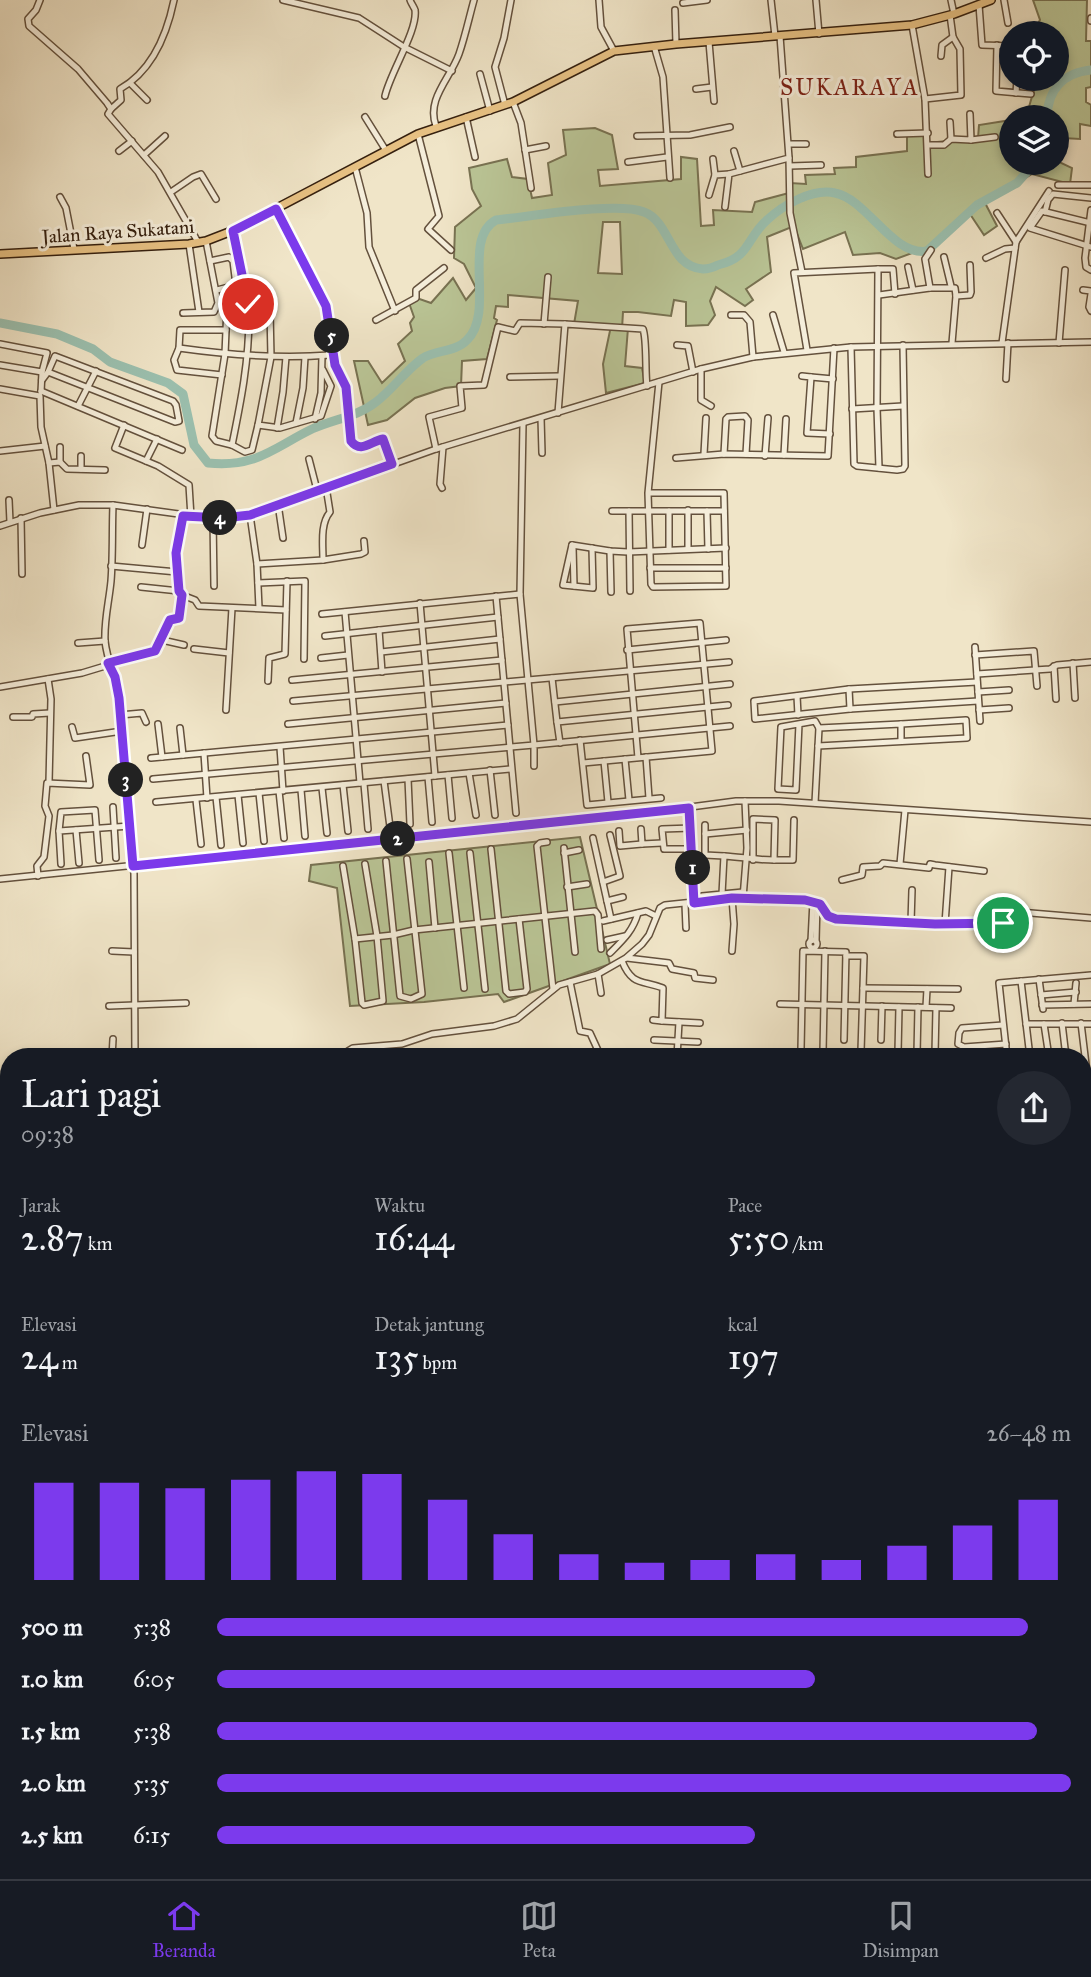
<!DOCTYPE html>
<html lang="id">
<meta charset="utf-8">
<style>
body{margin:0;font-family:"IM FELL Great Primer",serif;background:#242831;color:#f1f3f6;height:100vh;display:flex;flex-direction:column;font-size:26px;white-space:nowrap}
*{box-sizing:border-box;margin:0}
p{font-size:23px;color:#9ea1a6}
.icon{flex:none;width:38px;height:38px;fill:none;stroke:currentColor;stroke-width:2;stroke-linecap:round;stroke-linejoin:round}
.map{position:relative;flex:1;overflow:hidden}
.details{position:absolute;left:0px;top:1048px;width:1092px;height:831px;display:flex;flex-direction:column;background:#171b24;border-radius:28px 28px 0 0;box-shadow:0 4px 10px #0003}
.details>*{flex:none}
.tools{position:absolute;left:999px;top:21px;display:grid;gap:14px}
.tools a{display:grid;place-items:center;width:70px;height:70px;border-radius:50%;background:#171b24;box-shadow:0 4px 10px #0003;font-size:35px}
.pin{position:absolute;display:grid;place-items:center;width:60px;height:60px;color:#fff;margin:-30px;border:4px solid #fff;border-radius:50%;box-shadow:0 2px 7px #0007}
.km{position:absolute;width:35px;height:35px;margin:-18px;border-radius:50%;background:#222;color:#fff;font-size:19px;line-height:35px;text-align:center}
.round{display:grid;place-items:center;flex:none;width:74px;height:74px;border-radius:37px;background:#242831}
.headline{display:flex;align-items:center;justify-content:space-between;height:119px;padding:0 21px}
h1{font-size:38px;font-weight:600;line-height:52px}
.stats{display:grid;grid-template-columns:repeat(3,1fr);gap:10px;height:119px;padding:7px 21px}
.stats div{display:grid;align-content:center}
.stats b{font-size:35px;font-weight:600}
.stats small{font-size:19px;font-weight:400}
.stats p{font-size:19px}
.chart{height:196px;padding:14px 21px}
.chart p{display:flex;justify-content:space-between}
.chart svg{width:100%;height:126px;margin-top:7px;stroke:#7c3aed;stroke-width:6}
ul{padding:0 21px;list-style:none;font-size:23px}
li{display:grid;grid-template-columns:112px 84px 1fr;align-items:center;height:52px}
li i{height:18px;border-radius:9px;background:#7c3aed}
.tabs{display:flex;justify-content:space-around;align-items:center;height:98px;border-top:2px solid #363941;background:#171b24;font-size:19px;color:#9ea1a6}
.tabs a{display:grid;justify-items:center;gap:4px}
.tabs .selected{color:#7c3aed}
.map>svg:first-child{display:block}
.green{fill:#bac596;stroke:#787252;stroke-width:2;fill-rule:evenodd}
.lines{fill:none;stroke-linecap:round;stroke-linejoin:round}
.river{stroke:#9bc0af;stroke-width:9}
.minor-casing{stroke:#64513d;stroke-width:8}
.major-casing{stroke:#35200f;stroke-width:10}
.minor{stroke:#f5eedb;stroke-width:5}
.major{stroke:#e8c284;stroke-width:7}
.route-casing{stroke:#fff;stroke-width:14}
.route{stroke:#7c3aed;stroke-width:9}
.labels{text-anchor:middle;stroke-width:6;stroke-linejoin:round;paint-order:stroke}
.street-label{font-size:19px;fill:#35200f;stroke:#f5eedb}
.quarter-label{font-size:23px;letter-spacing:2px;fill:#7a1f14;stroke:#f5eedb}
</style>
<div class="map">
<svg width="1091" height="1879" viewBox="0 0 1091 1879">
<rect width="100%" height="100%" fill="#f0e5c8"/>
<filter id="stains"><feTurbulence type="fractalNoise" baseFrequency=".00286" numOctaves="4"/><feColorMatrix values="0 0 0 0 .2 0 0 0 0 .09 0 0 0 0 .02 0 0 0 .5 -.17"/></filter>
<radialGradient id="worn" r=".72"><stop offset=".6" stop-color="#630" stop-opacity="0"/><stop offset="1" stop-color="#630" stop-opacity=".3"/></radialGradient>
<g class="green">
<path d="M1033 0H1087L1086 41H1091V87L1086 88V102L1091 105V126L1080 124V139L1063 138 1059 162 1072 168 1070 184 1032 174 999 194 983 199 997 226 984 235 968 211 939 243 896 259 880 253 853 255 845 232 803 249 794 226 767 237 771 272 746 289 753 300 745 306 716 287 710 301 715 315 708 325 686 326V302L674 300 671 316 638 312H623L622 329 628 328 625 366 642 368 645 383 606 393 603 364 611 326 574 324 578 301 508 295V307L496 306 494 318 497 320 487 359 462 361 461 386 445 388 415 398 387 420 368 425 354 361H368L382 383 405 361 398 344 412 331 410 323 414 317 408 300 414 297 431 303 453 278 466 300 476 288 464 264 454 258 455 227 481 206 472 189 469 168 507 159 512 177 528 179 532 198 552 195 548 163 566 155 563 130 595 128 612 135 618 169 598 170 600 186 681 179V157L697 159 701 226 714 225 713 210 752 212 755 202 789 193 790 183 806 184 805 175 835 174 834 168 856 167V157L907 151V134L926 133 927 143 978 138 979 125 1011 120 1012 163H1057V117H1019L1021 109 1029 107 1037 79H1057V33H1032L1040 20ZM603 222H620L622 274 598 273Z"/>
<path d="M580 837 610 964 504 1002 498 994 424 1002 350 1006 337 888 309 881 311 865Z"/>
</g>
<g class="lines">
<g class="river">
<path d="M1047 117C1048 90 1063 73 1091 70"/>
<path d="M0 323 57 334 93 349 110 362 168 383 183 394 194 445 208 463C256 468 273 448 312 429 334 419 357 417 376 402 393 389 406 370 423 358 436 350 456 352 467 340 496 312 461 239 496 220 528 217 617 201 644 212 671 222 669 267 703 269 707 269 714 267 718 265 751 257 746 238 767 220 783 205 813 188 835 193 867 199 893 257 927 251L977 205 1017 183 1035 163"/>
</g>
<g class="minor-casing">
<g id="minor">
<path d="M40 0 36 10 28 19 29 26 78 69 107 103 111 109 108 114 158 172 198 242"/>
<path d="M283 0 359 18 404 47 452 71"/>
<path d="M599 0 601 27 614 51"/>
<path d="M771 0 775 36"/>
<path d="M816 0 819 34"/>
<path d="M951 0 954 14"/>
<path d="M1004 0 1008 23"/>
<path d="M683 3 707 0"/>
<path d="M979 5 982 45 1012 46"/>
<path d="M675 10 676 44"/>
<path d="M1091 21V18"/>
<path d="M912 25 925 99 928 174"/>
<path d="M709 42 714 101"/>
<path d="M997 45 996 91 1031 94"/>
<path d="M654 46 663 77 670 178"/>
<path d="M941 56 942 45 953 37"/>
<path d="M480 74 490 111"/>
<path d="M130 83 147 100"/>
<path d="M696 89 712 87"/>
<path d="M1016 93 1017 79"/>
<path d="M385 96C390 73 418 30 415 10 415 9 410 1 410 0"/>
<path d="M925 99 961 95 960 49 953 37 950 15"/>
<path d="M513 102 521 123 531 188"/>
<path d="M505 105 495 67 504 38 511 0"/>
<path d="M111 109 121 100 120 89C152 71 167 34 174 0"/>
<path d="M365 117 385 149"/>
<path d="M466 117 475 157"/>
<path d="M950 122 951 139"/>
<path d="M436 126C426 99 450 79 459 54 465 37 469 18 474 0"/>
<path d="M418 134 439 216 428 229 451 250"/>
<path d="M897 134 928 133"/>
<path d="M637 136 690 135 730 127"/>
<path d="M971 140 995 137"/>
<path d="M789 144H806"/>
<path d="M928 145H944L951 139 971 140 970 114"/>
<path d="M525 150 546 146"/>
<path d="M119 151 132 141"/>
<path d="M734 151 740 171"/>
<path d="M144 155 165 136"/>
<path d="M789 158 790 213 802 272"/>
<path d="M713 159 715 175"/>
<path d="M628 162 667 157"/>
<path d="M790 166 821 165"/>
<path d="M355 167 367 213 369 247 395 311"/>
<path d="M1058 185H1091"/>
<path d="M171 192 193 177 201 174 216 199"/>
<path d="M709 195 715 175 729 174"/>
<path d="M60 197 66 208 74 249"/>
<path d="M725 207 729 174 789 158 780 36"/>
<path d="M276 209 326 306 336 364 346 387 351 441C361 454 371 441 383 439L392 464"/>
<path d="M1091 210 1085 258 1086 267 1091 270"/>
<path d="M1045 212 1048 200 1053 194 1091 198"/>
<path d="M997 213 1016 242"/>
<path d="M1091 223 1042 211 1030 228 1091 247"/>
<path d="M233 231C240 258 249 288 249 316 249 361 241 401 232 445L245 452 252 450 258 425"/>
<path d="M189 244 199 312"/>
<path d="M944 257 951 286"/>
<path d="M986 258 1005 249 1015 248"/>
<path d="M210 261 229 257 233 261 236 285 217 290"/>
<path d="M908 267 913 290"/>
<path d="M878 269H893L895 294"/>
<path d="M930 288 925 259 931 250"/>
<path d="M1083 290 1091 291"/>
<path d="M1091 294 1089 307 1091 311"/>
<path d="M879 295 930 288H955L956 296 952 343"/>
<path d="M956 296 970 295 971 292 970 265"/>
<path d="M270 311 271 357 258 425 280 428 321 416 331 386 323 370"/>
<path d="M183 313 214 312 218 303 206 241"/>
<path d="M731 315H744L750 322 753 357"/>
<path d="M773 315 784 352"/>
<path d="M376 320 416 298V290L444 268"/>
<path d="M544 324 548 277"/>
<path d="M1002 343 1016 242 1049 191"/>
<path d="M1059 343 1065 270"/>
<path d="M0 344 47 353 42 372 41 392"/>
<path d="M677 345 688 346 693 372"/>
<path d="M851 347 854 464 857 466 897 470 903 469 905 466 903 345"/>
<path d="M179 348C229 355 279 359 330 355"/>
<path d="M807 350 794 273 878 269 877 408 879 468"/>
<path d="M0 365 42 372"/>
<path d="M701 369V400L711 406"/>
<path d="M222 375 177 370 174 360 179 348 180 330H226"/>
<path d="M802 376 811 377 807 433 830 434"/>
<path d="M510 377 559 376"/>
<path d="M811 377 833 379"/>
<path d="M1006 379 1008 343"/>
<path d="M42 380 48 372 175 422 179 421 176 405 173 401 55 356 48 372"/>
<path d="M0 389 40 396 41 427 49 463 54 510"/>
<path d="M41 391 182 450"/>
<path d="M78 406 96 371"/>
<path d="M852 409 903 406"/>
<path d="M558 413 565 324 643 329C647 339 645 372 647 386"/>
<path d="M541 418 542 453"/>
<path d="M315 419 321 393 322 356"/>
<path d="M296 423 303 388 305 357"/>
<path d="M124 425 115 448 158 466 189 485 191 517"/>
<path d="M277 428 283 392 286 357"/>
<path d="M232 445 216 441 212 436 213 430 225 354 227 307 248 304"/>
<path d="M60 447V462"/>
<path d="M436 449 429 417 462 408 460 386 484 385 498 327 515 331 520 323 565 324"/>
<path d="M0 451 45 446"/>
<path d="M704 454 706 418"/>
<path d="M724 454 726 419 728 417 745 416 748 420 746 454"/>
<path d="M784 455 786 419"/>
<path d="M81 456V469"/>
<path d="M765 456 768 418"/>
<path d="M676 458 724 454 828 456 834 348"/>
<path d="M309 459 317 490"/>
<path d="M146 461 157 439"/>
<path d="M49 463 60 462 67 469 105 470"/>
<path d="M442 488 440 484 443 447"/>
<path d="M648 493H724L726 586 653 587 651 584 648 493 659 382"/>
<path d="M9 500 10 522"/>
<path d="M278 504 283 538"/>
<path d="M113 505C112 530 113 556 111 581 109 602 104 620 105 641 107 661 116 678 119 698L134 874 135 1057"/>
<path d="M688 510V549"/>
<path d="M612 511H724"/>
<path d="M629 511 630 591"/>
<path d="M669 511V550"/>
<path d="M707 511 708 549"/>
<path d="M250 515 257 564 259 608"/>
<path d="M21 518 22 574"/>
<path d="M213 518 214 586"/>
<path d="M0 526 40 513 79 505H113L208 518 250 515 436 449 701 369 753 357 851 347 1091 342"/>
<path d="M142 545 147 509"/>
<path d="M572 545 610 551 628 552 726 548"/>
<path d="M572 545 563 585 593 588 592 548"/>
<path d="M573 547 574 586"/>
<path d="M610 551 611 592"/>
<path d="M323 560C323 544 320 524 330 512L326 487"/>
<path d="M257 564 323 560 361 554 365 552 364 541"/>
<path d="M111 566 177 572"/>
<path d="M650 568H726"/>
<path d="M258 583 305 581 304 659"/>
<path d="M141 587 179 591"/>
<path d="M182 595 195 600 199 606 286 610"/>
<path d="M496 596 516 813"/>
<path d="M420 603 435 776"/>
<path d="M345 612 360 783"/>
<path d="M322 614 520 594"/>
<path d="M379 630 382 672"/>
<path d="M325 636 498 617"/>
<path d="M162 640 184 645"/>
<path d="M78 643 105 641"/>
<path d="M975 647 980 721"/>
<path d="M194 649 229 653"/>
<path d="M627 650 726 640"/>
<path d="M381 652 500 639"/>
<path d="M975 655 1034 651 1037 686"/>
<path d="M321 658 348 655"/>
<path d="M1073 663 1075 698"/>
<path d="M1054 666 1056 699"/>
<path d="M977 674 1050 669 1057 665 1091 662"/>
<path d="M552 678 557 722"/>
<path d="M48 679 51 699 49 782"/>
<path d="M292 680 502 660"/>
<path d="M268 681 269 658 285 654 287 581"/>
<path d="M977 682 849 689 754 701 755 719 850 709 978 701"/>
<path d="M0 687 82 673 155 651 170 620 179 617 182 595 179 591 176 553 183 516"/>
<path d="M849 689 850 709"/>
<path d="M978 692 1009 690"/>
<path d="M797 696 798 715"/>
<path d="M293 701 729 662"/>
<path d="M555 702 730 684"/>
<path d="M226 710 232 608"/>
<path d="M979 710 1009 708"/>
<path d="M120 715 142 713 146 722"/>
<path d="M13 717H32L33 714 50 713"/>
<path d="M158 724 162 757"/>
<path d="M288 724 506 703"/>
<path d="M799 724 796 790 778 789 781 727 815 721 819 728 901 724V741"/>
<path d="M72 727 75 738 122 731"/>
<path d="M180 728 183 755"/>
<path d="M580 740 587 805 661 798"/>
<path d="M560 743 557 722 728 705"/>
<path d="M818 746 967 738 966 720 901 724"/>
<path d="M280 747 283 791"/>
<path d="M204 753 207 798"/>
<path d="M646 757 649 798"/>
<path d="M151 758 508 725"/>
<path d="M625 759 629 800"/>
<path d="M604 761 608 802"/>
<path d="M583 763 712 751 700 623 627 629 638 758"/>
<path d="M534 766V745L730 726"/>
<path d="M490 770 495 815"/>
<path d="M469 773 476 815"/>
<path d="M448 775 452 818"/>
<path d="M428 777 432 822"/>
<path d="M153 779 534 745 520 594 523 424"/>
<path d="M408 779 410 824"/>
<path d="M384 781 390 827"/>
<path d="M364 784 368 829"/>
<path d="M343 785 348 831"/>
<path d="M322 788 327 833"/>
<path d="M301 790 305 836"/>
<path d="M279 791 284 838"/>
<path d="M259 793 264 841"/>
<path d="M238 795 243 843"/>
<path d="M216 797 221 845"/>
<path d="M196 800 201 844"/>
<path d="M156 802 511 769"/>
<path d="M815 803 819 728"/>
<path d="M113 807 116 858"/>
<path d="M689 808 692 828"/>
<path d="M705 825V855L724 856"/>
<path d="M641 829 642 844 662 843"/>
<path d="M76 830 79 863"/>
<path d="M59 831 61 812 95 810 99 860"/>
<path d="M619 831 620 846 642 844"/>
<path d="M705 834 747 830"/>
<path d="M593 838 611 919"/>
<path d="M547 842 540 843 537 846 553 989"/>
<path d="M564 848 575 952"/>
<path d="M491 849 506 991 509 994 525 992 527 989 519 919"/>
<path d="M692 849H664L662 829 692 828 694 903"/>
<path d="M449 853 464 988"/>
<path d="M470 853 485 989"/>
<path d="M564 853 579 850"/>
<path d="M753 860V819L775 820 774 860H793L794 820"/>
<path d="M386 861 400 996 411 999 422 994 407 859"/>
<path d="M429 862 435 928"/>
<path d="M61 864 59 831 130 826"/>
<path d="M900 864 905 810"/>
<path d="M343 866 355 939 362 1003 364 1005 383 1001 377 936 365 864"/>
<path d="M38 876 37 866 44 857 49 816 45 806 47 783 90 785 86 756"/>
<path d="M0 879 645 813 736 801H779L1091 822"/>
<path d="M842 880 862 875 863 867 880 866 883 863 929 868 930 864 935 865 984 871"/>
<path d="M603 882 620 876 610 835"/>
<path d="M567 887 587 884"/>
<path d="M702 896 722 894 724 856C741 857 756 860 774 860"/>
<path d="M722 896V894L743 892"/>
<path d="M743 898 747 848 745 801"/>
<path d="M607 901 623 897"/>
<path d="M685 904 686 928"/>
<path d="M603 921 646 911 656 916"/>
<path d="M911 922 912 890"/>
<path d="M945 924 949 867"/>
<path d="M355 939 393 935 414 930 595 911 598 915 601 949"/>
<circle cx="813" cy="944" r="4"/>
<path d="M607 940 625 936"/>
<path d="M811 941 813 901"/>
<path d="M816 941 817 903"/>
<path d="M112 951 134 952"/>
<path d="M732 951 734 924 732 898"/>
<path d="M610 953C623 940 633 931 638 913"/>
<path d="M846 956H864L861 1051"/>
<path d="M627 958 669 963 672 969 694 973 695 978 713 980"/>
<path d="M622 961C632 986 642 980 663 988L662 1021 653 1020"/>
<path d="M598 974 601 993"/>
<path d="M1039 979 1043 1009"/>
<path d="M1021 981 1030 1057"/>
<path d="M570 982 580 1031 590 1033 601 1057"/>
<path d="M863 988 958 989"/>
<path d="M1041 995 1076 992"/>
<path d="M780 1004 951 1008"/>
<path d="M1074 1004 1076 983"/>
<path d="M1042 1005 1091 1004"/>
<path d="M109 1006 186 1003"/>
<path d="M899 1007 898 1053 917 1054 918 1007"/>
<path d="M926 1007 927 989"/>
<path d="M936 1008 935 1054H951"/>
<path d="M662 1021 700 1023"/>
<path d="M1062 1023 1066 1057"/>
<path d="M1081 1023 1091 1106"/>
<path d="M1026 1024H1091"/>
<path d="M1044 1024 1049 1057"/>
<path d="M1003 1025 962 1028 959 1033 958 1044 964 1047 1006 1044"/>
<path d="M654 1040 698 1042"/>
<path d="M881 1040 882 1006"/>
<path d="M801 1049 803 951 846 952 844 1040"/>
<path d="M823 1052 825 951"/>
<path d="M112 1057 113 1039"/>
<path d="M346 1057 348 1051 353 1048 402 1044 432 1034 494 1026 517 1019 559 985 598 974 626 958 642 944 649 935 660 908 665 905 732 898 805 900 820 904 831 918 964 924H998L1019 912 1091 918"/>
<path d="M677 1057 679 1022"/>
<path d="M1007 1057 999 983 1091 975"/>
<path d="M1083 1236C1091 1308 1086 1382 1083 1454"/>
<path d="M0 1402 9 1390"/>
<path d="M1083 1506H1091"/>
<path d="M1083 1599H1091"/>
<path d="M1083 1678 1091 1680"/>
<path d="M1083 1712 1091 1713"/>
<path d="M1083 1717 1091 1718"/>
<path d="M1088 1746 1091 1747"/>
<path d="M1083 1804H1091"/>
<path d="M1083 1828H1091"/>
<path d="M1083 1840H1091"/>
<path d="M691 1871 692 1879"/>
<path d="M712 1871V1879"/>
<path d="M731 1871V1879"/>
<path d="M751 1871V1879"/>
<path d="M772 1871V1879"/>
<path d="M791 1871 792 1879"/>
<path d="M810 1871V1879"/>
<path d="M829 1871V1879"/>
<path d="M851 1871V1879"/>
<path d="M874 1871V1879"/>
<path d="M893 1871V1879"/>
<path d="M914 1871V1879"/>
<path d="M934 1871V1879"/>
<path d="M979 1871V1878"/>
<path d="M1001 1871V1879"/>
<path d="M1025 1871V1878"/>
<path d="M1047 1871V1879"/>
<path d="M673 1879V1871"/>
<path d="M1070 1879V1871"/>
</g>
</g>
<g class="major-casing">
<path id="major" d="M0 254 189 244 206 241 237 229 418 134 513 102 614 51 676 44 912 25 954 14 991 0"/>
</g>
<use href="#minor" class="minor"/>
<use href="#major" class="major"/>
</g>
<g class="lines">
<g class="route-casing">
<path id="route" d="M248 304 233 231 276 209 326 306 335 365 346 387 351 441C361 454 371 441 383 439L392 464 250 515 223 518 183 516 176 553 179 591 182 595 179 618 170 620 155 651 108 663 115 677 119 698 133 866 689 808 694 903 732 898 805 900 820 904 828 916 836 919 935 924 1003 923"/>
</g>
<use href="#route" class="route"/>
</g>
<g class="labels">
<g class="street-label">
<text transform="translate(118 231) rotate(-4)" y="7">Jalan Raya Sukatani</text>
</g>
<g class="quarter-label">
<text x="850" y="95">SUKARAYA</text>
</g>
</g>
<rect width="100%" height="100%" filter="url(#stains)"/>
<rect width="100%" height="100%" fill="url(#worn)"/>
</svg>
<div class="tools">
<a><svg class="icon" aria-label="locate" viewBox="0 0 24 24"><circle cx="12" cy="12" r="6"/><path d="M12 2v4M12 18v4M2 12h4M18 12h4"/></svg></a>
<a><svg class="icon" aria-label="layers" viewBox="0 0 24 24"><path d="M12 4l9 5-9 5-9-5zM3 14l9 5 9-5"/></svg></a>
</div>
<div class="pin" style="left:1003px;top:923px;background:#1e9e55"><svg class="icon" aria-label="arrive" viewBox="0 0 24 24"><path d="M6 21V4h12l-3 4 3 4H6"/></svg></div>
<div class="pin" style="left:248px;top:304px;background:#d93025"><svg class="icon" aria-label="check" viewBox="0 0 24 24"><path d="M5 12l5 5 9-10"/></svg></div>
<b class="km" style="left:693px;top:868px">1</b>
<b class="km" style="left:398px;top:839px">2</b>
<b class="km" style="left:126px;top:780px">3</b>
<b class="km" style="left:220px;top:518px">4</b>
<b class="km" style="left:332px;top:336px">5</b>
<section class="details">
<div class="headline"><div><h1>Lari pagi</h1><p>09:38</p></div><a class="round"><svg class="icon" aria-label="share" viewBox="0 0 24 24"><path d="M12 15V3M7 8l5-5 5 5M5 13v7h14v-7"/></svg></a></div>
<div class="stats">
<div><p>Jarak</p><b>2.87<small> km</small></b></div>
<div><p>Waktu</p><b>16:44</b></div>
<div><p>Pace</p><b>5:50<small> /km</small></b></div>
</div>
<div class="stats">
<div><p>Elevasi</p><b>24<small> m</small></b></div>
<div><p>Detak jantung</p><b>135<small> bpm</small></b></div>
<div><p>kcal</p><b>197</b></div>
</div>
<div class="chart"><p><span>Elevasi</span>26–48 m</p>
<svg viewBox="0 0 160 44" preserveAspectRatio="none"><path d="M5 44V10M15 44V10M25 44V12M35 44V9M45 44V6M55 44V7M65 44V16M75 44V28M85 44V35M95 44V38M105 44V37M115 44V35M125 44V37M135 44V32M145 44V25M155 44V16"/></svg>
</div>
<ul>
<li><b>500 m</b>5:38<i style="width:95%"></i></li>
<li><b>1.0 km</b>6:05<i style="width:70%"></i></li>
<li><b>1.5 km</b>5:38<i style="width:96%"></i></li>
<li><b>2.0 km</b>5:35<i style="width:100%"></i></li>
<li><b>2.5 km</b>6:15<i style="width:63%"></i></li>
</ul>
</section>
</div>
<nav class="tabs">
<a class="selected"><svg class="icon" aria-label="home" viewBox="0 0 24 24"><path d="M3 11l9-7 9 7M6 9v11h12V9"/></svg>Beranda</a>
<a><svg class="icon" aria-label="map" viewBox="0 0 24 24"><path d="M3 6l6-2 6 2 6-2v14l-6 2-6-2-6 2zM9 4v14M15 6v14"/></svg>Peta</a>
<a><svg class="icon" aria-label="saved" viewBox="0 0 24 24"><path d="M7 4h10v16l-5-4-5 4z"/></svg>Disimpan</a>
</nav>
